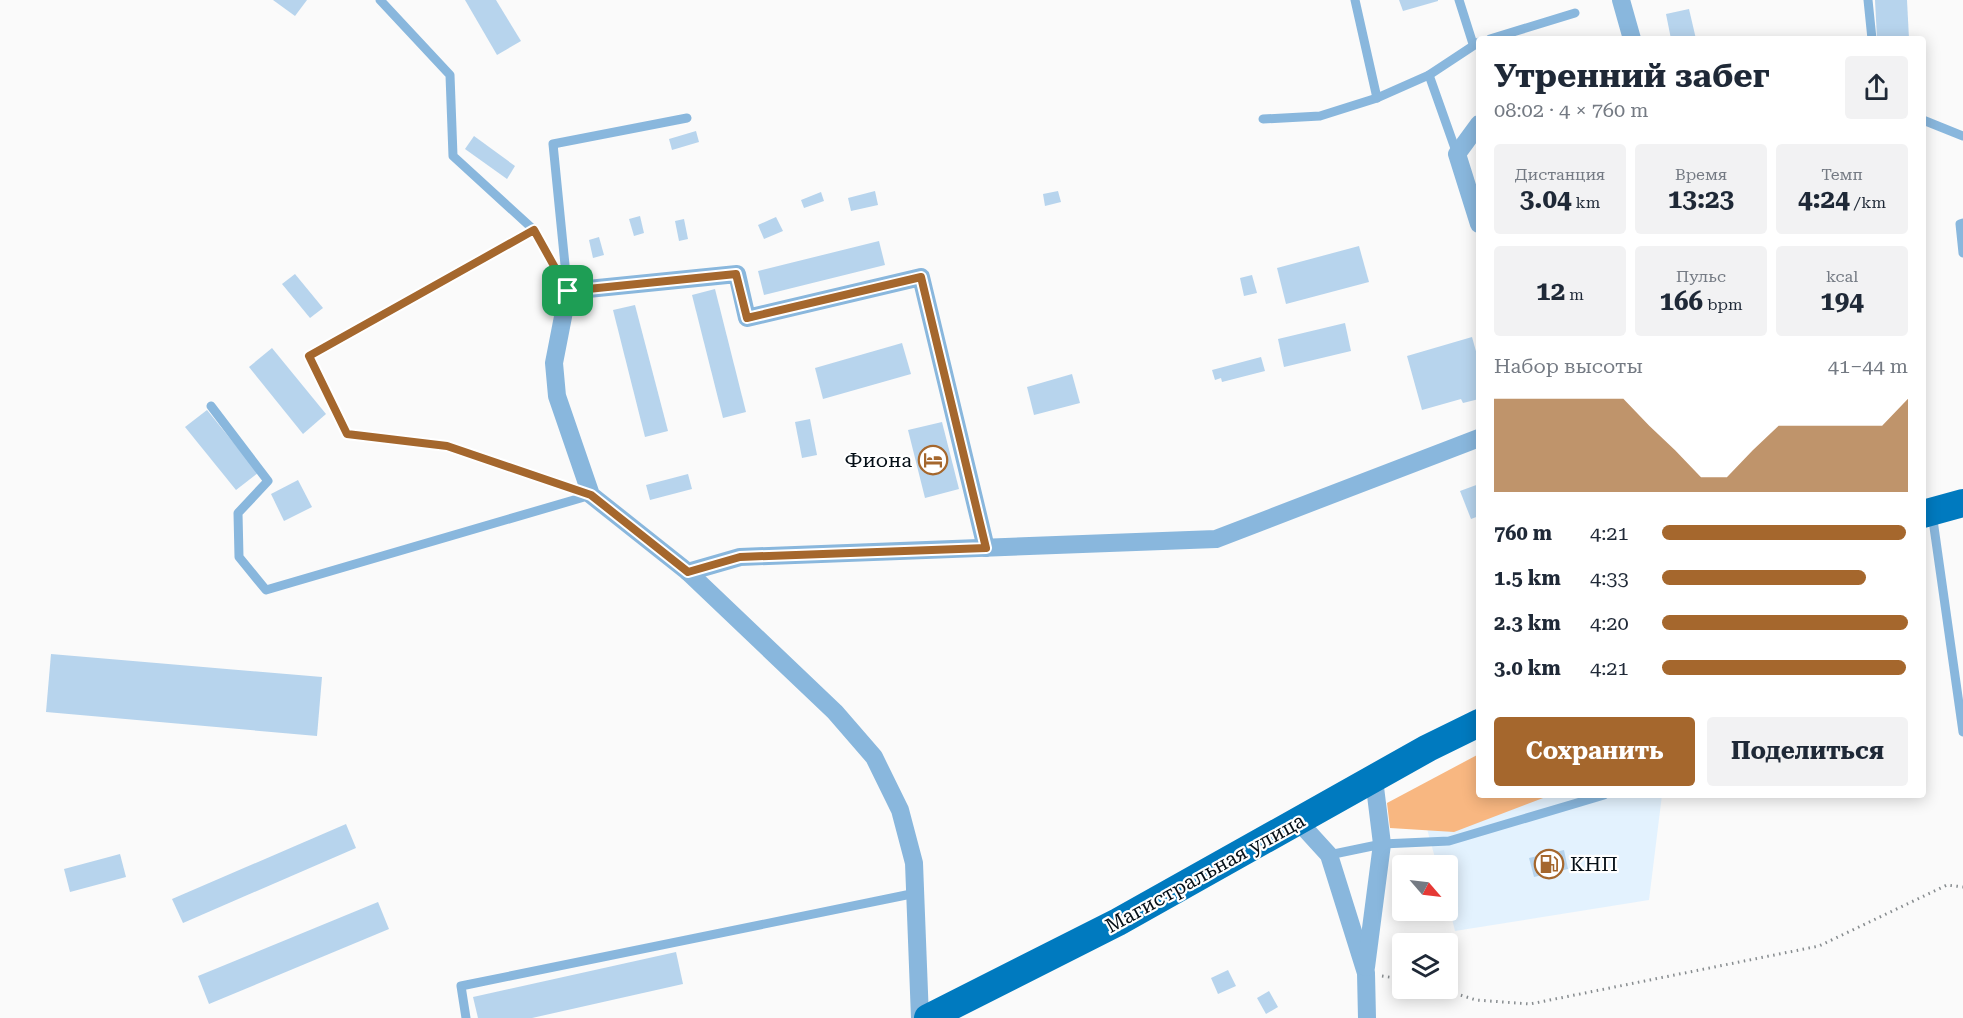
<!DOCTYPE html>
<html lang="ru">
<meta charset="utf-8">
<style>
body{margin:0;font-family:"Roboto Serif",serif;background:#f2f2f3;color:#1f2937;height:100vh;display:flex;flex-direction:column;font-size:22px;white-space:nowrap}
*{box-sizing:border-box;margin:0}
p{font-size:20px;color:#747a83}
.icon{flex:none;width:33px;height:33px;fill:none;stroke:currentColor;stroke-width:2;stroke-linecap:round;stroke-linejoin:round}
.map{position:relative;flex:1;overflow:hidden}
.panel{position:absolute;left:1476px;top:36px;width:450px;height:762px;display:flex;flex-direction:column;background:#fff;border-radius:6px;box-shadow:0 3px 15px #0003}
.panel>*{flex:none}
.needle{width:39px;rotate:118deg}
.buttons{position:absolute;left:1392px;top:855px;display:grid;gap:12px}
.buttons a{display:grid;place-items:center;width:66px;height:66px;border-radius:6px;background:#fff;box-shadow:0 3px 15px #0003;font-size:30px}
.pin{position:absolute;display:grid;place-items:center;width:51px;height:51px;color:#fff;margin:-26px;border-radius:12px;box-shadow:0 3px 9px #0006}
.round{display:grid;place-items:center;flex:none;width:63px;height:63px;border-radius:6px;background:#f2f2f3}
.summary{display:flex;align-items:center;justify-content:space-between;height:102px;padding:0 18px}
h1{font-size:33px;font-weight:700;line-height:45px}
.stats{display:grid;grid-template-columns:repeat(3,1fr);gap:9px;height:102px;padding:6px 18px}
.stats div{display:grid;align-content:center;border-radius:6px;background:#f2f2f3;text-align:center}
.stats b{font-size:26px;font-weight:700}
.stats small{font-size:16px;font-weight:400}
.stats p{font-size:16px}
.chart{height:168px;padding:12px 18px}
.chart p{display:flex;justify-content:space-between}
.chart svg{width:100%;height:108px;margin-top:6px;fill:#a5672d;opacity:.7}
.cta{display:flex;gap:12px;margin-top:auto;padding:12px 18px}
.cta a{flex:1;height:69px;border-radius:6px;background:#a5672d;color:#fff;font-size:24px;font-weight:700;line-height:69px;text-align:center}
.cta a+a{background:#f2f2f3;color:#1f2937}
ul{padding:0 18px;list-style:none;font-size:20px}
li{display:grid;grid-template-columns:96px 72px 1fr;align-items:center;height:45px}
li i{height:15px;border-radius:8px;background:#a5672d}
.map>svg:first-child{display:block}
.built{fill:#e3f2fe}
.forest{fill:#f8b781}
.building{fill:#b7d4ed}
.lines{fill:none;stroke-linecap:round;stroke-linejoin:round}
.path{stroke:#878c8f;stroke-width:3;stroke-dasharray:1.5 4.5;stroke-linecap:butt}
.lane{stroke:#89b7dd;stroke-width:9}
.street{stroke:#89b7dd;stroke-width:18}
.primary{stroke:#007abf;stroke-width:28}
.route-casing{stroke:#fff;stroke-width:12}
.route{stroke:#a5672d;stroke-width:8}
.labels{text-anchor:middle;stroke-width:4.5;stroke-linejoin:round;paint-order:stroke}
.poi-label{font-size:20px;fill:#050f17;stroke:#fff;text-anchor:end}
.street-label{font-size:20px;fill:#050f17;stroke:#fff}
</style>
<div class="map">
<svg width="1963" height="1018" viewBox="0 0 1963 1018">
<rect width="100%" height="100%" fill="#fafafa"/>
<path class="built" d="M1510 795H1662L1649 900 1455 931 1448 903V866L1437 865 1424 818Z"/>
<path class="forest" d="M1479 754V795H1551L1454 832 1390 828 1387 803Z"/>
<g class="building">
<path d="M273 0H307L295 16Z"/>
<path d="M465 0H496L521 41 497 55Z"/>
<path d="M1399 0H1438V1L1403 11Z"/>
<path d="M1875 0H1907L1909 39H1877Z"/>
<path d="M1689 9 1696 39H1671L1666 14Z"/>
<path d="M696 131 699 142 672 150 669 139Z"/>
<path d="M474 136 515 166 507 179 465 149Z"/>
<path d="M875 191 878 205 851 211 848 198Z"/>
<path d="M1058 191 1061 202 1045 206 1043 194Z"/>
<path d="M821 192 824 201 804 208 801 200Z"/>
<path d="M640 216 644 233 634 236 629 219Z"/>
<path d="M776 217 783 231 764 239 758 225Z"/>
<path d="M684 219 688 239 679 241 675 221Z"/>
<path d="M599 237 604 255 593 258 589 240Z"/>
<path d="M879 241 885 265 764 295 758 271Z"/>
<path d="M1359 246 1369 282 1286 304 1277 268Z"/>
<path d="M295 274 323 308 310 318 282 284Z"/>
<path d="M1252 275 1257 293 1244 296 1240 278Z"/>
<path d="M715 289 746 412 723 418 692 295Z"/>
<path d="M635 305 668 431 645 437 613 310Z"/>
<path d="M1345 323 1351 351 1284 367 1278 339Z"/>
<path d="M1472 337 1479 362V399L1463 403 1461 399 1422 410 1407 356Z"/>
<path d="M902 343 911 374 823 399 815 368Z"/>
<path d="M272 348 326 414 303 434 249 367Z"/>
<path d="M1261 357 1265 371 1222 382 1221 378 1215 380 1212 370Z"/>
<path d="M1072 374 1080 403 1034 415 1027 387Z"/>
<path d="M207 410 258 473 236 490 185 427Z"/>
<path d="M810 419 817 455 802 458 795 422Z"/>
<path d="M942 422 959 489 925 498 908 430Z"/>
<path d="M688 474 692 489 650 500 646 485Z"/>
<path d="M298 480 312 507 284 521 271 494Z"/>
<path d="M1479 484V516L1471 519 1460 491Z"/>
<path d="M51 654 322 677 317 736 46 712Z"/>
<path d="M346 824 356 848 183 923 172 899Z"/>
<path d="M1564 850 1568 869 1534 877 1529 858Z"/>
<path d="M120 854 126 877 70 892 64 869Z"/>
<path d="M378 902 389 929 209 1004 198 976Z"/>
<path d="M676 952 683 984 532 1018H478L473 997Z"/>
<path d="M1228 970 1236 986 1218 994 1211 978Z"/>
<path d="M1269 991 1278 1007 1266 1014 1257 998Z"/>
</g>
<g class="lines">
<g class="path">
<path d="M1382 976 1402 979"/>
<path d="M1438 988 1476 1000 1530 1004 1819 946 1947 885 1963 887"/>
</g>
<g class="lane">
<path d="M380 0 450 75 453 156 534 230"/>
<path d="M1355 0 1377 98"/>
<path d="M1459 0 1473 44"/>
<path d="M1868 0 1872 39"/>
<path d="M1490 39 1575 13"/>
<path d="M1429 75 1479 42"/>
<path d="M1263 119 1320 116 1377 98 1429 75 1457 154"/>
<path d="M1923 120 1963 136"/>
<path d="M1963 223 1960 224 1963 253"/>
<path d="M567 285 553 144 687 118"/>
<path d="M568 291 534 230 310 356 347 434 447 446 591 495"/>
<path d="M211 406 268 481 238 513 239 557 266 590 591 495"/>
<path d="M1932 513 1963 732"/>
<path d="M1329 855 1382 844 1449 841 1604 795"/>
<path d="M466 1018 461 986 916 893"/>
</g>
<g class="street">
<path d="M1621 0 1632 39"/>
<path d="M1479 124 1457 154 1479 224"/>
<path d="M688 572 740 557 1216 539 1479 438"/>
<path d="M1298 821 1329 855 1366 973 1367 1018"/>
<path d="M1366 967 1382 844 1374 779"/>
<path d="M920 1018 914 863 900 810 874 757 835 712 688 572 591 495 557 396 554 363 568 291 737 274 747 318 921 277 986 548"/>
</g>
<g class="primary">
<path d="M1923 514 1963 503"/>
<path d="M928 1018 1118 922 1428 748 1479 723"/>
</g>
</g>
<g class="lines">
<g class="route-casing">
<path id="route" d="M534 230 568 291 736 274 747 318 921 277 986 548 740 557 688 572 591 495 447 446 347 434 309 356Z"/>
</g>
<use href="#route" class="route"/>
</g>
<defs>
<g id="hotel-ring" transform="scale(1.5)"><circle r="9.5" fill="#fff" stroke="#a5672d" stroke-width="1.5"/><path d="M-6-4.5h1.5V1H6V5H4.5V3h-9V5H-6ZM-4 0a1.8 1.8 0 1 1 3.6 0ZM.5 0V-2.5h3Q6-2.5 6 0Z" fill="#a5672d"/></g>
<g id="fuel-ring" transform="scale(1.5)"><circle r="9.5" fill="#fff" stroke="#a5672d" stroke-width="1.5"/><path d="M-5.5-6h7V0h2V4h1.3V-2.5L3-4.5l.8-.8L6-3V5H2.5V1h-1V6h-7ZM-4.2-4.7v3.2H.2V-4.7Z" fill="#a5672d"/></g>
</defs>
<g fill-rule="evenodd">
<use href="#hotel-ring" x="933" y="460"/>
<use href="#fuel-ring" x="1549" y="864"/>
</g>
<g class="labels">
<g class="poi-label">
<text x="912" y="467">Фиона</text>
<text x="1570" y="871" text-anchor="start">КНП</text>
</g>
<g class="street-label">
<text transform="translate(1205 873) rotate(-29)" y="7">Магистральная улица</text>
</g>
</g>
</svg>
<div class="buttons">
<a><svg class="needle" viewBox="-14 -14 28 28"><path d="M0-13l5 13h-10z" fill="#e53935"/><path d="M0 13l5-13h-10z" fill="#747a83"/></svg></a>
<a><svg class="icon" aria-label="layers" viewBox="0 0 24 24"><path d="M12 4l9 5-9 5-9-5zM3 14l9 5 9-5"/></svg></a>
</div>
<div class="pin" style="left:568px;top:291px;background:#1e9e55"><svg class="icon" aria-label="arrive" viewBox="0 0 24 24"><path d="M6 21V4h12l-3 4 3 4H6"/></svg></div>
<section class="panel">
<div class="summary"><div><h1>Утренний забег</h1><p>08:02 · 4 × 760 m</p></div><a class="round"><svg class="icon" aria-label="share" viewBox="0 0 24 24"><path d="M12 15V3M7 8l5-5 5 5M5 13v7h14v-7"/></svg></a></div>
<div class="stats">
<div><p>Дистанция</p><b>3.04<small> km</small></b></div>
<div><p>Время</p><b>13:23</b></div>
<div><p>Темп</p><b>4:24<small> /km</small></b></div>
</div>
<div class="stats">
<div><b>12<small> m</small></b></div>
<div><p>Пульс</p><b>166<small> bpm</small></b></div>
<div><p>kcal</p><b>194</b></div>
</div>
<div class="chart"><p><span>Набор высоты</span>41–44 m</p>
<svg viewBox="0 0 160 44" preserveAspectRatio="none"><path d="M0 44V6L10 6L20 6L30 6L40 6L50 6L60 17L70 27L80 38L90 38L100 27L110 17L120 17L130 17L140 17L150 17L160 6V44z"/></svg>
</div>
<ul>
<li><b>760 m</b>4:21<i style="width:99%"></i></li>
<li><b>1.5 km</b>4:33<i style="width:83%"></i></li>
<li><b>2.3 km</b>4:20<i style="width:100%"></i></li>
<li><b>3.0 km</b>4:21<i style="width:99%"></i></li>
</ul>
<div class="cta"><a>Сохранить</a><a>Поделиться</a></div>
</section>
</div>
